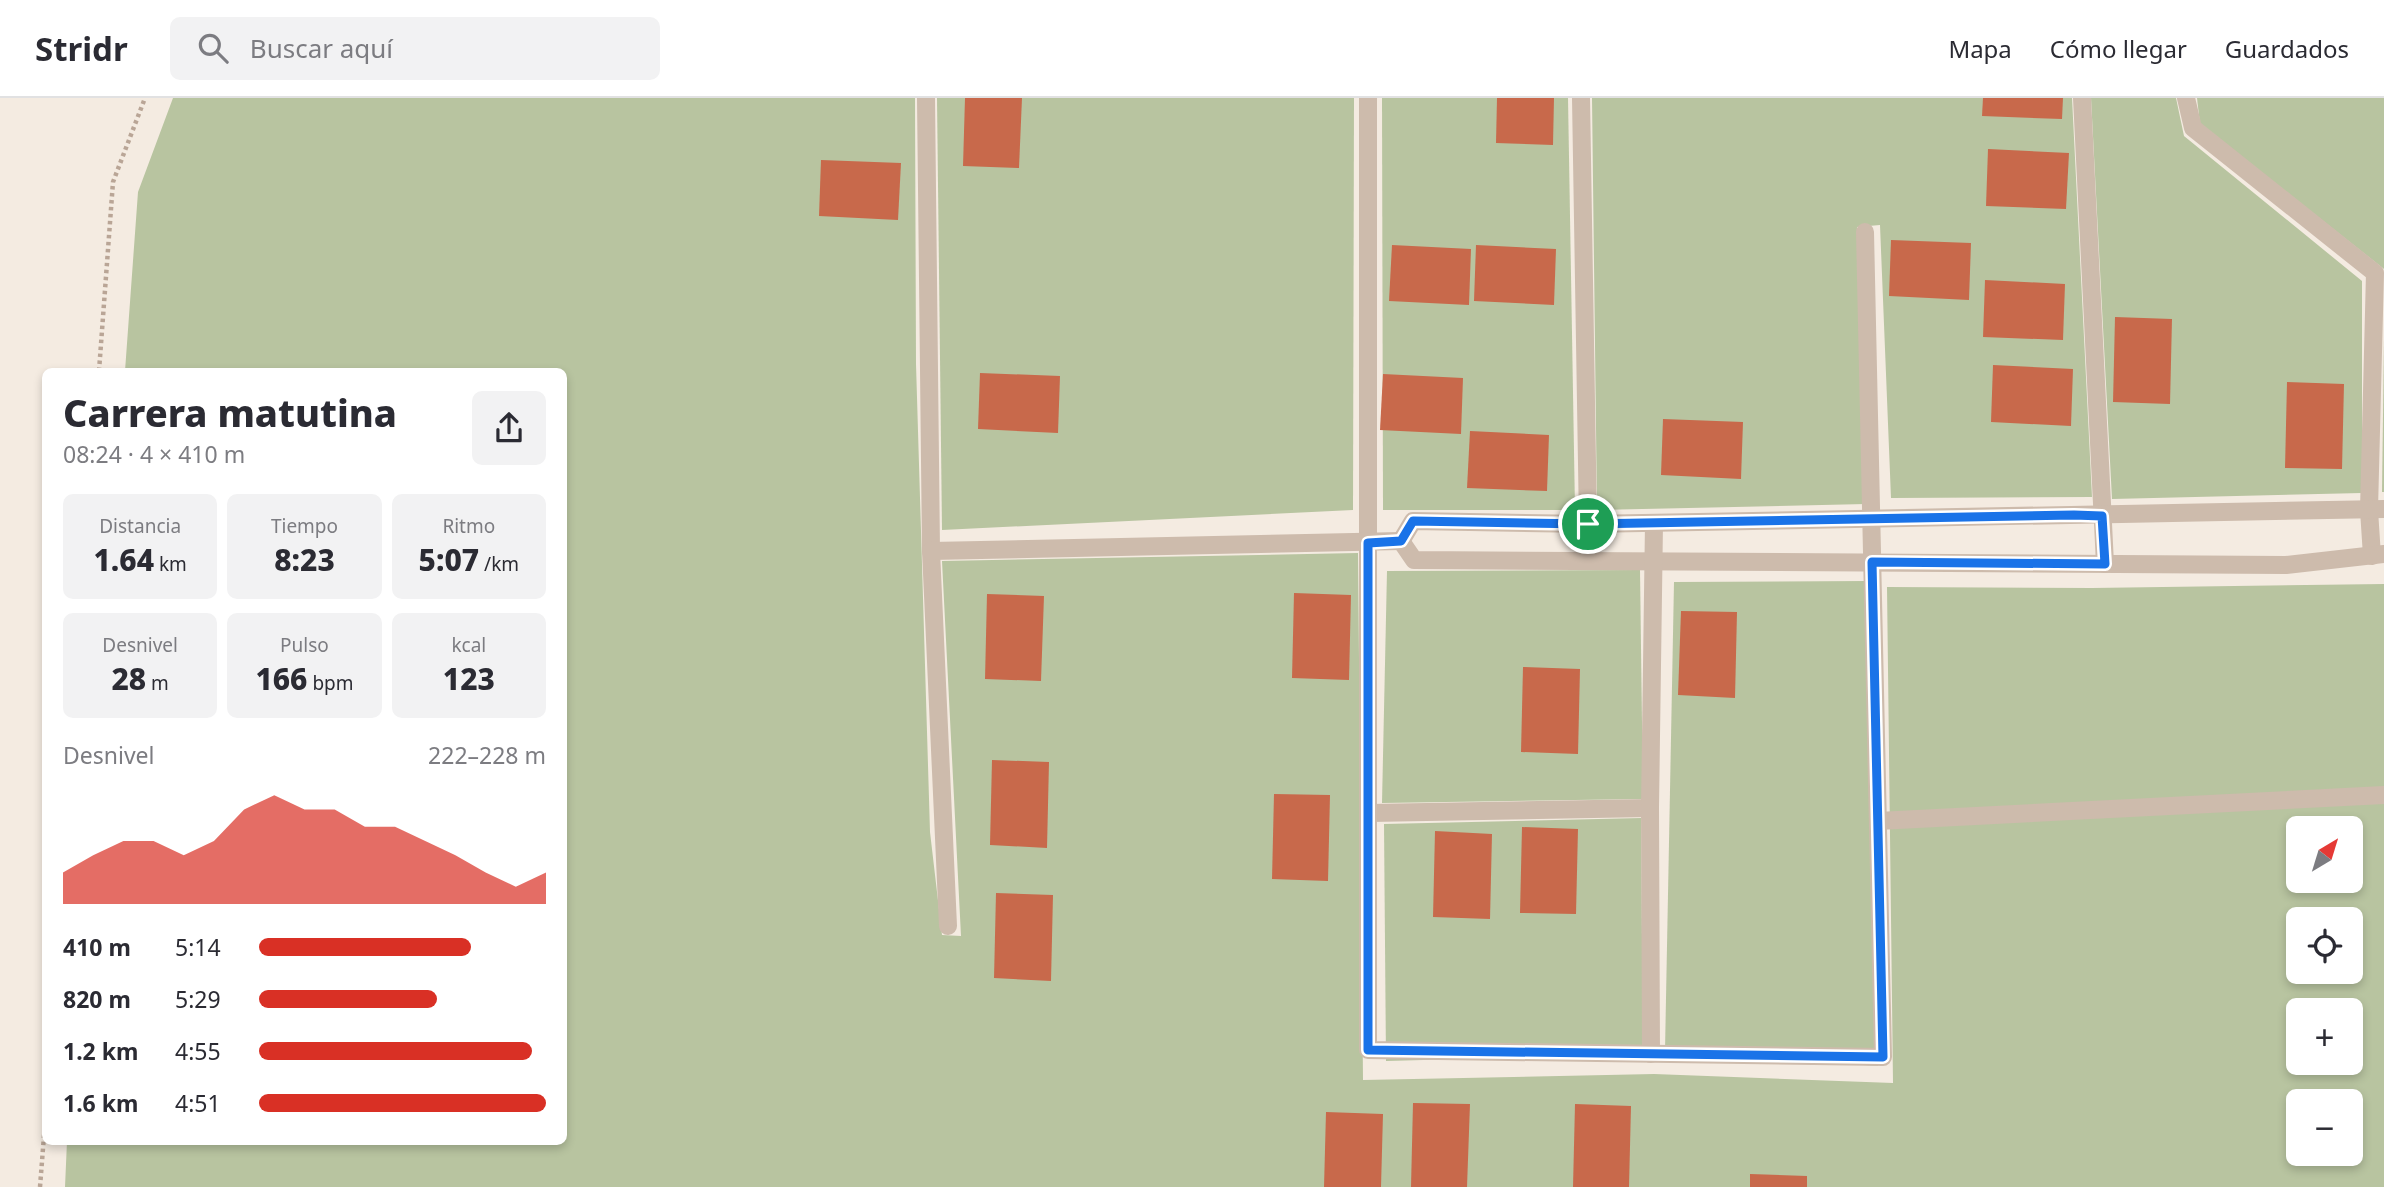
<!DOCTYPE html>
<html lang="es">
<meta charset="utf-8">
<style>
body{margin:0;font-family:"Noto Sans",sans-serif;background:#f2f2f3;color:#2b2b33;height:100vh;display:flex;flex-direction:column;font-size:26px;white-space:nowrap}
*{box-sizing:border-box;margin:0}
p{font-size:23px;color:#7c7c81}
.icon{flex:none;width:38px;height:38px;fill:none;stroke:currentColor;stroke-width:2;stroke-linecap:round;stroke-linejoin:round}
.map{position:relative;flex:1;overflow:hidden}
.side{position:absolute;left:42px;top:270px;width:525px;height:777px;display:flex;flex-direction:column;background:#fff;border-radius:10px;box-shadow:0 4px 10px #0003}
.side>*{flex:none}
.needle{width:46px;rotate:38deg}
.buttons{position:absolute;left:2286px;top:718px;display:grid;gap:14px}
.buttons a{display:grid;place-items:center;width:77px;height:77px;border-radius:10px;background:#fff;box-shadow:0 4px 10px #0003;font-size:35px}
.pin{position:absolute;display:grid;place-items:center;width:60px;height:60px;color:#fff;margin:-30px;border:4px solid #fff;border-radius:50%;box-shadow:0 2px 7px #0007}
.round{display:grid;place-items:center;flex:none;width:74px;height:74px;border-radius:10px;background:#f2f2f3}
.overview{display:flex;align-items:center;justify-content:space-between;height:119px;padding:0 21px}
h1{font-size:38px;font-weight:800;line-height:52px}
.figures{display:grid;grid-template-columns:repeat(3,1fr);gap:10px;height:119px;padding:7px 21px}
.figures div{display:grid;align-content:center;border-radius:10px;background:#f2f2f3;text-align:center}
.figures b{font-size:30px;font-weight:800}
.figures small{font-size:19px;font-weight:400}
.figures p{font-size:19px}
.chart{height:196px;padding:14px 21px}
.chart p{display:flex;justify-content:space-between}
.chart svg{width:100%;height:126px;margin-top:7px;fill:#d93025;opacity:.7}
ul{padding:0 21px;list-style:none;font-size:23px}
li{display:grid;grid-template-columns:112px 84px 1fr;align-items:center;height:52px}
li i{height:18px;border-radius:9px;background:#d93025}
header{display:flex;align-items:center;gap:42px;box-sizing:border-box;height:98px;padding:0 35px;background:#fff;border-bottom:2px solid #e1e1e2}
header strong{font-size:33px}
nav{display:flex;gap:38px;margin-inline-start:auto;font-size:24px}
.search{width:490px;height:63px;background:#f2f2f3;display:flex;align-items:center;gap:18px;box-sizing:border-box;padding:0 24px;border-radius:10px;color:#7c7c81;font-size:26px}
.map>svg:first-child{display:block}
.green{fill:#b8c4a0;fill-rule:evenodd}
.building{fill:#c8694b}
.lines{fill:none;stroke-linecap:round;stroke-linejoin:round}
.path{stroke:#b9a596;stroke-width:4.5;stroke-dasharray:3.5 3.5;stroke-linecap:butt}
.minor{stroke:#cdbbac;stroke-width:18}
.route-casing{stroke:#fff;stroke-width:14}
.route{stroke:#1a73e8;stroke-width:9}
</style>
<header>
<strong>Stridr</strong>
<div class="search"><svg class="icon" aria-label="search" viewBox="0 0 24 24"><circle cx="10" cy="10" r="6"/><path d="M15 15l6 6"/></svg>Buscar aquí</div>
<nav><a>Mapa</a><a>Cómo llegar</a><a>Guardados</a></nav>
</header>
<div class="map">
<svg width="2384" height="1089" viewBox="0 0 2384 1089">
<rect width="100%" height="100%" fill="#f4ebe1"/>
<g class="green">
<path d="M173 0H915L916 266 930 734 942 837 961 838 942 463 1358 455 1363 982 1654 976 1893 985 1887 489 2092 490 2384 486V1089H65L67 1043H564V273H125L138 94ZM2298 730H2350V782H2298ZM2298 821H2350V873H2298ZM2298 912H2350V964H2298ZM2298 1003H2350V1055H2298Z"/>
<path d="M937 0H1354L1353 412 942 432Z"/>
<path d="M1382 0H1568L1575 412H1383Z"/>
<path d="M1592 0H2072L2092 399 1891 400 1880 127 1857 129 1866 406 1597 412Z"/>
<path d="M2091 0H2176L2184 38 2362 183V395L2112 401Z"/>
<path d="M2197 0H2384V171L2200 26Z"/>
<path d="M2384 241V394H2382Z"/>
<path d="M1640 472 1643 701 1382 705 1387 473Z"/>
<path d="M1868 483 1878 968 1665 953 1674 484Z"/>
<path d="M1641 720 1643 956 1386 963 1384 726Z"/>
</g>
<g class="building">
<path d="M965 0H1022L1019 70 963 68Z"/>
<path d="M1497 0H1554L1553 47 1496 45Z"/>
<path d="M1983 0H2063L2062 21 1982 18Z"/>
<path d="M1988 51 2069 55 2066 111 1986 108Z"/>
<path d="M821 62 901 65 898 122 819 118Z"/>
<path d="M1891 142 1971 145 1969 202 1889 198Z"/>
<path d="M1392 147 1471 151 1469 207 1389 203Z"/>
<path d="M1476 147 1556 151 1554 207 1474 203Z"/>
<path d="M1985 182 2065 186 2063 242 1983 239Z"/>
<path d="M2115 219 2172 221 2170 306 2113 304Z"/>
<path d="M1993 267 2073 271 2071 328 1991 324Z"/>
<path d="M980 275 1060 278 1058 335 978 331Z"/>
<path d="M1383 276 1463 280 1461 336 1380 332Z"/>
<path d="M2287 284 2344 286 2342 371 2285 370Z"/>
<path d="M1663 321 1743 324 1741 381 1661 377Z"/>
<path d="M1470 333 1549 337 1547 393 1467 390Z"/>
<path d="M1294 495 1351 497 1349 582 1292 580Z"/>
<path d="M987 496 1044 498 1041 583 985 581Z"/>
<path d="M1681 513 1737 514 1735 600 1678 597Z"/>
<path d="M1523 569 1580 571 1578 656 1521 654Z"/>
<path d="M992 662 1049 664 1047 750 990 747Z"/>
<path d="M1274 696 1330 697 1328 783 1272 781Z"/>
<path d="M1522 729 1578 731 1576 816 1520 815Z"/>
<path d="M1435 733 1492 736 1490 821 1433 819Z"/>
<path d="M996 795 1053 797 1051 883 994 880Z"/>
<path d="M1413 1005 1470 1006 1467 1089H1411Z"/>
<path d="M1575 1006 1631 1008 1629 1089H1573Z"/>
<path d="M1326 1014 1383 1016 1381 1089H1324Z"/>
<path d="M1750 1076 1807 1078V1089H1750Z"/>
</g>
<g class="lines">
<g class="path">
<path d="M99 273 113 84 145 0"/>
<path d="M40 1089 46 1012"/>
</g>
<g class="minor">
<path d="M926 0 931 453 948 828"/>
<path d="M1368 0V952L1883 959 1865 134"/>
<path d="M1581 0 1588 426"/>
<path d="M2082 0 2105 466"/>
<path d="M2186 0 2193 30 2375 175 2369 412 2372 458"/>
<path d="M1401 443 1413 423 1588 426 2384 411"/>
<path d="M1401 443 1414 462 2286 467 2384 456"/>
<path d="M931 453 1401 443"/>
<path d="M1370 715 1650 710"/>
<path d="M1878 723 2384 697"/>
<path d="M1651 956 1650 710 1654 425"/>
</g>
</g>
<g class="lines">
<g class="route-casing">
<path id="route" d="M2074 417 2102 418 2105 466 1872 464 1883 959 1368 952V445L1401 443 1413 423 1588 426Z"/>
</g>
<use href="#route" class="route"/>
</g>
</svg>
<div class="buttons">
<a><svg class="needle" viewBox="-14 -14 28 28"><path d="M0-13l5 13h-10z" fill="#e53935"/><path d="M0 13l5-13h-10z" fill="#7c7c81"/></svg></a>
<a><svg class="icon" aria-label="locate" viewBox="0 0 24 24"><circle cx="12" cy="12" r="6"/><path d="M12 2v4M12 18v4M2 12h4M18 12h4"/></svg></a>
<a>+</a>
<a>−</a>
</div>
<div class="pin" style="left:1588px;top:426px;background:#1e9e55"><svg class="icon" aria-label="arrive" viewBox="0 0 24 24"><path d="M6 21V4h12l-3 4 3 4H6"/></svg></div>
<section class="side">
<div class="overview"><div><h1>Carrera matutina</h1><p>08:24 · 4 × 410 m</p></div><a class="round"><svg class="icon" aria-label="share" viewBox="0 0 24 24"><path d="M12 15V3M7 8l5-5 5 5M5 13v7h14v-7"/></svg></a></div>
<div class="figures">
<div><p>Distancia</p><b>1.64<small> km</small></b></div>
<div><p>Tiempo</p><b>8:23</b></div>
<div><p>Ritmo</p><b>5:07<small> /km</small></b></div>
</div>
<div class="figures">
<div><p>Desnivel</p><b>28<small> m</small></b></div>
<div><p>Pulso</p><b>166<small> bpm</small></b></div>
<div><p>kcal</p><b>123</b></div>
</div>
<div class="chart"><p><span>Desnivel</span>222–228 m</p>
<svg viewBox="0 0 160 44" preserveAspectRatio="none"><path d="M0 44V33L10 27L20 22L30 22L40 27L50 22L60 11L70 6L80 11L90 11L100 17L110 17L120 22L130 27L140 33L150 38L160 33V44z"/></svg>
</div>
<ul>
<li><b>410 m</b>5:14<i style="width:74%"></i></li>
<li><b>820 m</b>5:29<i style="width:62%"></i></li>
<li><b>1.2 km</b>4:55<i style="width:95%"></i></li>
<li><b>1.6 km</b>4:51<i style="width:100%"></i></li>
</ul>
</section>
</div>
